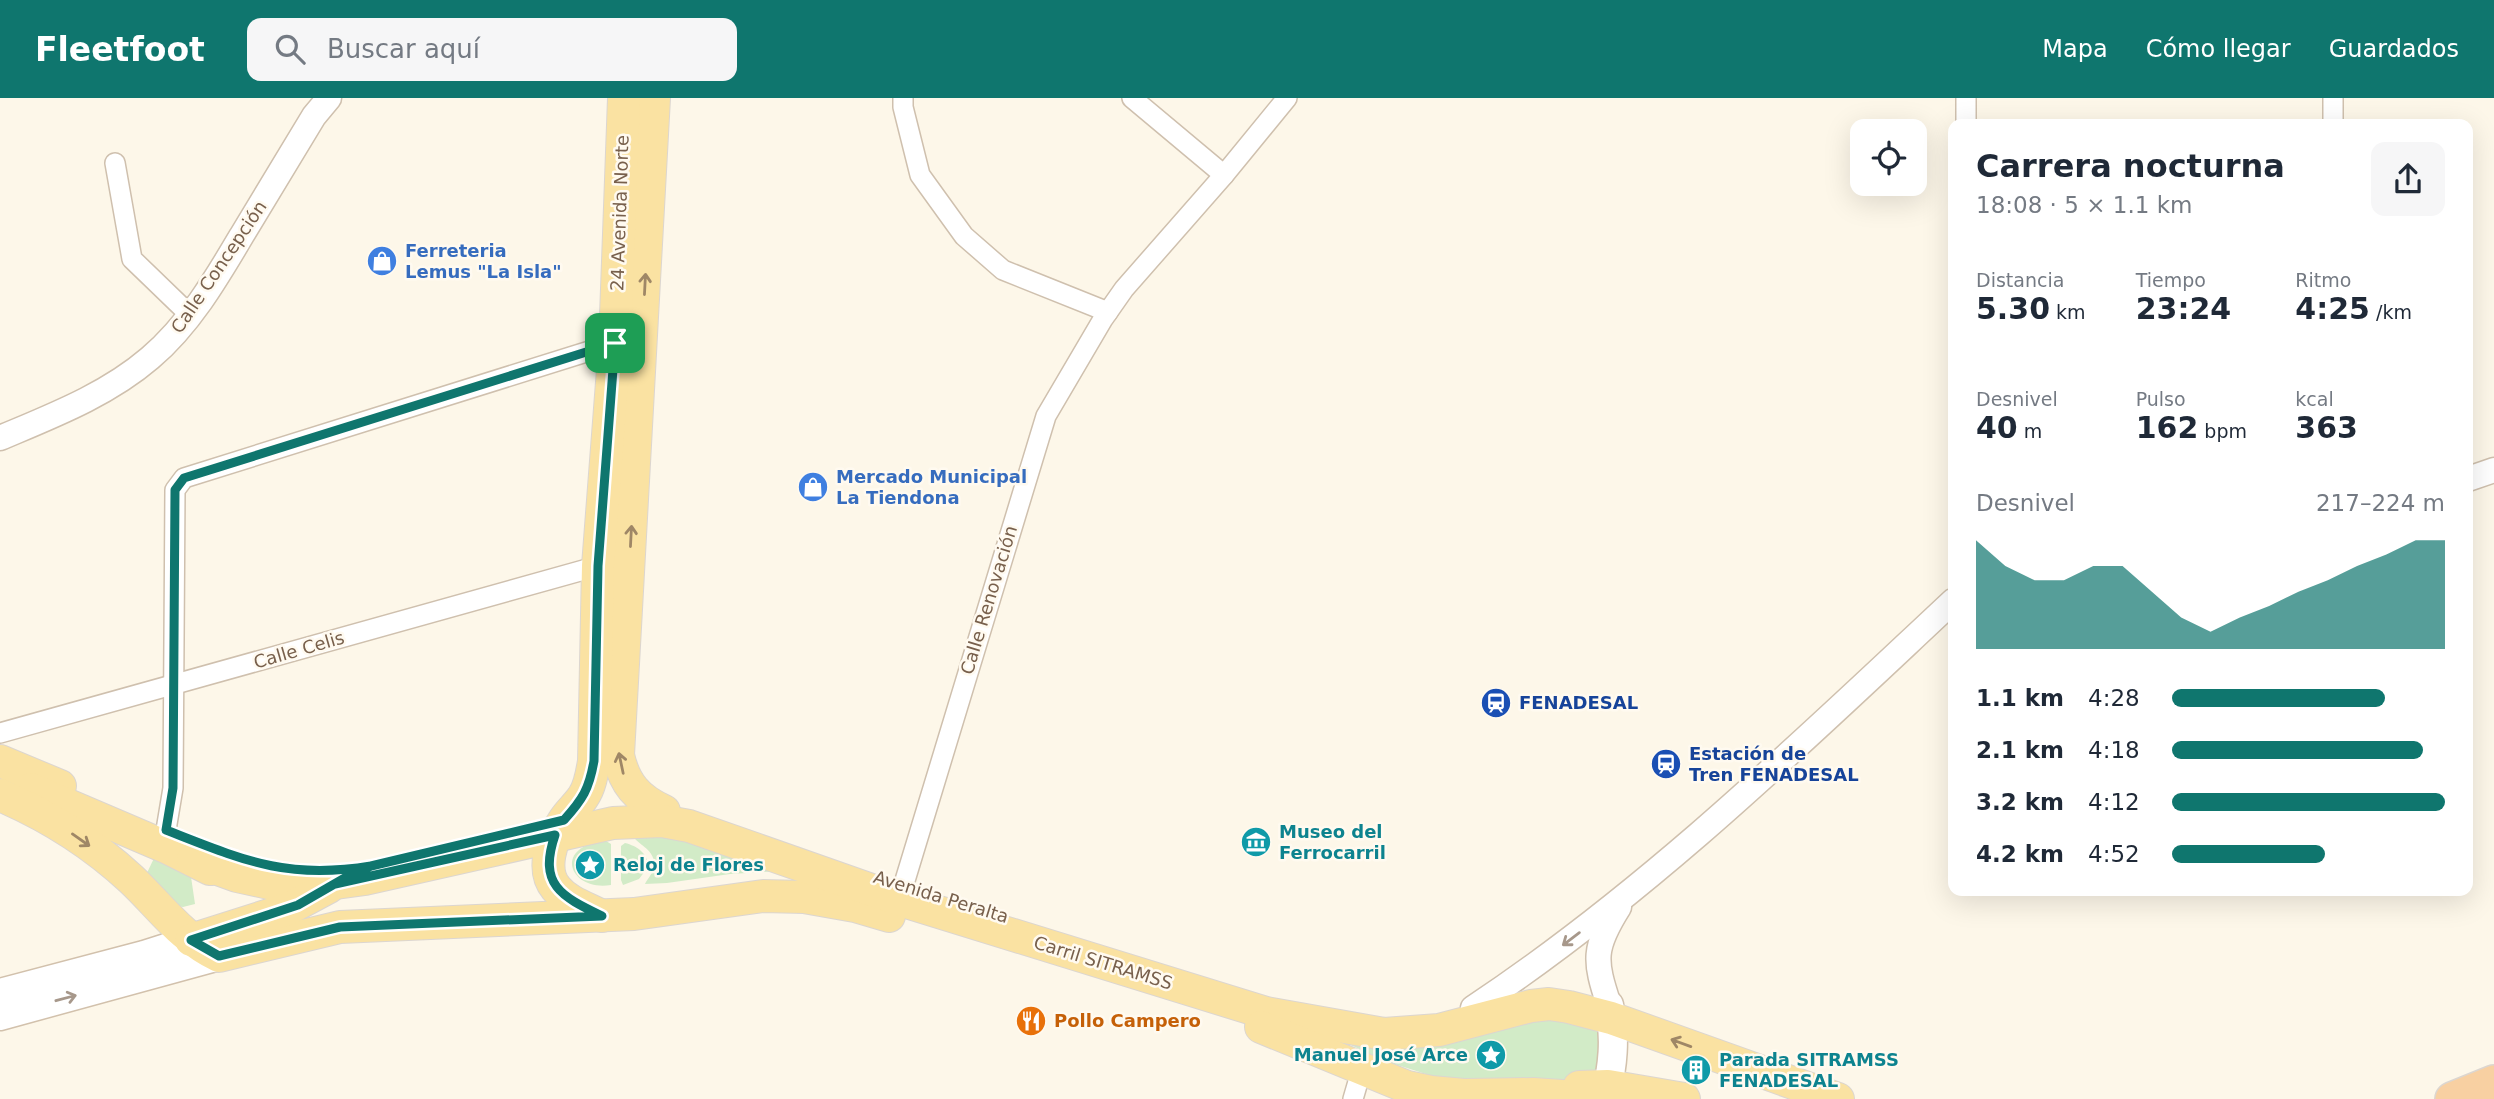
<!DOCTYPE html>
<html lang="es">
<meta charset="utf-8">
<style>
body{margin:0;font-family:"DejaVu Sans",sans-serif;background:#f6f6f7;color:#1f2937;height:100vh;display:flex;flex-direction:column;font-size:26px;white-space:nowrap}
*{box-sizing:border-box;margin:0}
p{font-size:23px;color:#747a83}
.icon{flex:none;width:38px;height:38px;fill:none;stroke:currentColor;stroke-width:2;stroke-linecap:round;stroke-linejoin:round}
.map{position:relative;flex:1;overflow:hidden}
.side{position:absolute;left:1948px;top:21px;width:525px;height:777px;display:flex;flex-direction:column;background:#fff;border-radius:14px;box-shadow:0 7px 28px #0002}
.side>*{flex:none}
.controls{position:absolute;left:1850px;top:21px;display:grid;gap:14px}
.controls a{display:grid;place-items:center;width:77px;height:77px;border-radius:14px;background:#fff;box-shadow:0 7px 28px #0002;font-size:35px}
.pin{position:absolute;display:grid;place-items:center;width:60px;height:60px;color:#fff;margin:-30px;border-radius:14px;box-shadow:0 4px 10px #0006}
.round{display:grid;place-items:center;flex:none;width:74px;height:74px;border-radius:14px;background:#f6f6f7}
.head{display:flex;align-items:center;justify-content:space-between;height:119px;padding:0 28px}
h1{font-size:32px;font-weight:700;line-height:52px}
.stats{display:grid;grid-template-columns:repeat(3,1fr);gap:10px;height:119px;padding:7px 28px}
.stats div{display:grid;align-content:center}
.stats b{font-size:30px;font-weight:700}
.stats small{font-size:19px;font-weight:400}
.stats p{font-size:19px}
.chart{height:196px;padding:14px 28px}
.chart p{display:flex;justify-content:space-between}
.chart svg{width:100%;height:126px;margin-top:7px;fill:#0f766e;opacity:.7}
ul{padding:0 28px;list-style:none;font-size:23px}
li{display:grid;grid-template-columns:112px 84px 1fr;align-items:center;height:52px}
li i{height:18px;border-radius:9px;background:#0f766e}
header{display:flex;align-items:center;gap:42px;box-sizing:border-box;height:98px;padding:0 35px;background:#0f766e;color:#fff}
header strong{font-size:33px}
nav{display:flex;gap:38px;margin-inline-start:auto;font-size:24px}
.search{width:490px;height:63px;background:#f6f6f7;display:flex;align-items:center;gap:18px;box-sizing:border-box;padding:0 24px;border-radius:14px;color:#747a83;font-size:26px}
.map>svg:first-child{display:block}
.green{fill:#d2ebc7}
.lines{fill:none;stroke-linecap:round;stroke-linejoin:round}
.minor-casing{stroke:#cfc0ae;stroke-width:22}
.tertiary-casing{stroke:#cfc0ae;stroke-width:27}
.secondary-casing{stroke:#d2c1ac;stroke-width:31}
.primary-casing{stroke:#dcd6d0;stroke-width:34}
.trunk-casing{stroke:#dcd6d0;stroke-width:36}
.minor{stroke:#fff;stroke-width:19}
.tertiary{stroke:#fff;stroke-width:24}
.secondary{stroke:#fff;stroke-width:28}
.primary{stroke:#fae2a2;stroke-width:32}
.trunk{stroke:#f8d0a2;stroke-width:33}
.oneway{stroke:#9f8766}
.oneway2{stroke:#a7988b}
.route-casing{stroke:#fff;stroke-width:14}
.route{stroke:#0f766e;stroke-width:9}
.labels{text-anchor:middle;stroke-width:5;stroke-linejoin:round;paint-order:stroke}
.street-label{font-size:18px;fill:#78604c;stroke:#fffaf0}
.shop-label{font-size:18px;font-weight:bold;fill:#366cbe;stroke:#fffaf0;text-anchor:start}
.transit-label{font-size:18px;font-weight:bold;fill:#164399;stroke:#fffaf0;text-anchor:start}
.culture-label{font-size:18px;font-weight:bold;fill:#0d838f;stroke:#fffaf0;text-anchor:start}
.food-label{font-size:18px;font-weight:bold;fill:#c56008;stroke:#fffaf0;text-anchor:start}
</style>
<header>
<strong>Fleetfoot</strong>
<div class="search"><svg class="icon" aria-label="search" viewBox="0 0 24 24"><circle cx="10" cy="10" r="6"/><path d="M15 15l6 6"/></svg>Buscar aquí</div>
<nav><a>Mapa</a><a>Cómo llegar</a><a>Guardados</a></nav>
</header>
<div class="map">
<svg width="2494" height="1001" viewBox="0 0 2494 1001">
<rect width="100%" height="100%" fill="#fdf7e9"/>
<g class="green">
<path d="M664 735 781 773 730 776 667 785 645 786C647 781 652 777 653 771 658 754 642 749 633 739Z"/>
<path d="M606 743 611 746V787C570 794 551 748 606 743Z"/>
<path d="M625 745C637 748 648 755 648 769L639 781 623 787 621 782V748Z"/>
<path d="M156 756 190 772 195 806 183 809 177 808 146 777Z"/>
<path d="M1521 914 1601 932 1603 970 1582 984 1453 981 1429 977 1388 964 1320 933Z"/>
</g>
<g class="lines">
<g class="minor-casing">
<g id="minor">
<path d="M903 0V9L920 77 964 138 1003 172 1108 214"/>
<path d="M1132 0 1224 77"/>
<path d="M1966 0V26"/>
<path d="M2333 0V26"/>
<path d="M115 65 132 161 190 217"/>
<path d="M0 635 598 468"/>
<path d="M166 732 173 690 175 392 184 380 615 245"/>
<path d="M903 789 1046 318 1103 221 1124 191 1224 77 1287 0"/>
<path d="M1353 1001 1362 970"/>
</g>
</g>
<g class="tertiary-casing">
<g id="tertiary">
<path d="M0 340C52 318 107 297 150 260 189 227 216 181 242 137 266 98 290 58 314 18L329 0"/>
<path d="M2468 381 2494 372"/>
<path d="M1609 907C1594 862 1593 850 1619 809"/>
<path d="M1473 910C1649 793 1800 646 1953 503"/>
</g>
</g>
<g class="secondary-casing">
<g id="secondary">
<path d="M0 895 144 857 191 842"/>
<path d="M0 918 219 858"/>
<path d="M1605 1001C1613 968 1616 940 1609 907"/>
</g>
</g>
<g class="primary-casing">
<g id="primary">
<path d="M654 0 618 657C624 685 637 701 664 713"/>
<path d="M0 663 60 688"/>
<path d="M30 691 166 749 210 771"/>
<path d="M0 697C47 717 93 746 131 781 160 808 182 841 219 858L340 829 634 816 763 798 804 799 855 808 889 818"/>
<path d="M193 762 237 778 269 785 321 787 365 781 613 725 662 723 689 728 900 802 1266 915 1384 936 1439 932 1531 908 1549 906 1569 909 1611 920 1838 1001"/>
<path d="M602 818C587 810 567 804 556 790 541 772 551 742 563 724 568 715 577 708 583 699 590 689 592 676 594 663L598 468 615 245 624 0"/>
<path d="M191 842 288 811 329 789"/>
<path d="M1261 929 1407 989 1431 994 1464 997 1533 996 1604 1001"/>
<path d="M1579 989 1608 988 1684 1001"/>
</g>
</g>
<g class="trunk-casing">
<path id="trunk" d="M2452 1001 2494 984"/>
</g>
<use href="#minor" class="minor"/>
<use href="#tertiary" class="tertiary"/>
<use href="#secondary" class="secondary"/>
<use href="#primary" class="primary"/>
<use href="#trunk" class="trunk"/>
</g>
<defs><path id="oneway-shaft" d="M-6 0H5M1.5-3L5.5 0L1.5 3" fill="none" stroke-width="1.6" stroke-linecap="round" stroke-linejoin="round" transform="scale(1.75)"/></defs>
<g class="oneway">
<use href="#oneway-shaft" transform="translate(645 186) rotate(-87)"/>
<use href="#oneway-shaft" transform="translate(631 438) rotate(-87)"/>
<use href="#oneway-shaft" transform="translate(621 665) rotate(-102)"/>
<use href="#oneway-shaft" transform="translate(81 742) rotate(35)"/>
<use href="#oneway-shaft" transform="translate(1681 945) rotate(-160)"/>
</g>
<g class="oneway2">
<use href="#oneway-shaft" transform="translate(1571 841) rotate(143)"/>
<use href="#oneway-shaft" transform="translate(66 900) rotate(-15)"/>
</g>
<g class="lines">
<g class="route-casing">
<path id="route" d="M615 245 598 468 594 663C589 691 583 701 564 722L371 768 350 777 298 807 191 842 219 858 340 829 602 818C561 798 538 787 555 737L335 786 371 768C286 782 243 762 166 732L173 690 175 392 184 380 615 245"/>
</g>
<use href="#route" class="route"/>
</g>
<defs>
<g id="shop-disc" transform="scale(1.575)"><circle r="9.5" fill="#3f7fe0" stroke="#fffaf0"/><path d="M-5-2.5h2.3a2.7 3.5 0 0 1 5.4 0H5L5.5 6h-11ZM-1.5-2.5h3a1.5 2.3 0 0 0-3 0Z" fill="#fff"/></g>
<g id="station-disc" transform="scale(1.575)"><circle r="9.5" fill="#1a4fb4" stroke="#fffaf0"/><path d="M-3-6H3Q5-6 5-4V2Q5 4 3 4L4.5 6H3L1.5 4h-3L-3 6H-4.5L-3 4Q-5 4-5 2V-4Q-5-6-3-6ZM-3.5-4v3h7v-3ZM-3.5 1v1.5H-2V1ZM2 1v1.5H3.5V1Z" fill="#fff"/></g>
<g id="museum-disc" transform="scale(1.575)"><circle r="9.5" fill="#0f9aa8" stroke="#fffaf0"/><path d="M0-6L6-3V-2H-6V-3ZM-5-1h2V3h-2ZM-1-1h2V3h-2ZM3-1h2V3H3ZM-6 4H6V6H-6Z" fill="#fff"/></g>
<g id="sight-disc" transform="scale(1.575)"><circle r="9.5" fill="#0f9aa8" stroke="#fffaf0"/><path d="M0-6L1.8-2.2L6-1.7L2.9 1.2L3.7 5.4L0 3.3L-3.7 5.4L-2.9 1.2L-6-1.7L-1.8-2.2Z" fill="#fff"/></g>
<g id="restaurant-disc" transform="scale(1.575)"><circle r="9.5" fill="#e8710a" stroke="#fffaf0"/><path d="M-5-6h1v4h1v-4h1v4h1v-4h1v5L-1.5 .5V6h-2V.5L-5-1ZM5-6V6H3V1.5H1.5Q1.5-4 5-6Z" fill="#fff"/></g>
<g id="building-disc" transform="scale(1.575)"><circle r="9.5" fill="#0f9aa8" stroke="#fffaf0"/><path d="M-4-6H4V6H1V3H-1V6H-4ZM-2.5-4.3h1.7v1.8h-1.7ZM.8-4.3h1.7v1.8H.8ZM-2.5-1h1.7V.8h-1.7ZM.8-1h1.7V.8H.8Z" fill="#fff"/></g>
</defs>
<g fill-rule="evenodd">
<use href="#shop-disc" x="382" y="163"/>
<use href="#shop-disc" x="813" y="389"/>
<use href="#station-disc" x="1496" y="605"/>
<use href="#station-disc" x="1666" y="666"/>
<use href="#museum-disc" x="1256" y="744"/>
<use href="#sight-disc" x="590" y="767"/>
<use href="#restaurant-disc" x="1031" y="923"/>
<use href="#sight-disc" x="1491" y="957"/>
<use href="#building-disc" x="1696" y="972"/>
</g>
<g class="labels">
<g class="street-label">
<text transform="translate(620 115) rotate(-88)" y="6">24 Avenida Norte</text>
<text transform="translate(219 169) rotate(-56)" y="6">Calle Concepción</text>
<text transform="translate(989 502) rotate(-73)" y="6">Calle Renovación</text>
<text transform="translate(299 552) rotate(-16)" y="6">Calle Celis</text>
<text transform="translate(941 799) rotate(17)" y="6">Avenida Peralta</text>
<text transform="translate(1103 865) rotate(17)" y="6">Carril SITRAMSS</text>
</g>
<g class="shop-label">
<text x="405" y="159">Ferreteria<tspan x="405" dy="21">Lemus "La Isla"</tspan></text>
<text x="836" y="385">Mercado Municipal<tspan x="836" dy="21">La Tiendona</tspan></text>
</g>
<g class="transit-label">
<text x="1519" y="611">FENADESAL</text>
<text x="1689" y="662">Estación de<tspan x="1689" dy="21">Tren FENADESAL</tspan></text>
</g>
<g class="culture-label">
<text x="1279" y="740">Museo del<tspan x="1279" dy="21">Ferrocarril</tspan></text>
<text x="613" y="773">Reloj de Flores</text>
<text x="1468" y="963" text-anchor="end">Manuel José Arce</text>
<text x="1719" y="968">Parada SITRAMSS<tspan x="1719" dy="21">FENADESAL</tspan></text>
</g>
<g class="food-label">
<text x="1054" y="929">Pollo Campero</text>
</g>
</g>
</svg>
<div class="controls">
<a><svg class="icon" aria-label="locate" viewBox="0 0 24 24"><circle cx="12" cy="12" r="6"/><path d="M12 2v4M12 18v4M2 12h4M18 12h4"/></svg></a>
</div>
<div class="pin" style="left:615px;top:245px;background:#1e9e55"><svg class="icon" aria-label="arrive" viewBox="0 0 24 24"><path d="M6 21V4h12l-3 4 3 4H6"/></svg></div>
<section class="side">
<div class="head"><div><h1>Carrera nocturna</h1><p>18:08 · 5 × 1.1 km</p></div><a class="round"><svg class="icon" aria-label="share" viewBox="0 0 24 24"><path d="M12 15V3M7 8l5-5 5 5M5 13v7h14v-7"/></svg></a></div>
<div class="stats">
<div><p>Distancia</p><b>5.30<small> km</small></b></div>
<div><p>Tiempo</p><b>23:24</b></div>
<div><p>Ritmo</p><b>4:25<small> /km</small></b></div>
</div>
<div class="stats">
<div><p>Desnivel</p><b>40<small> m</small></b></div>
<div><p>Pulso</p><b>162<small> bpm</small></b></div>
<div><p>kcal</p><b>363</b></div>
</div>
<div class="chart"><p><span>Desnivel</span>217–224 m</p>
<svg viewBox="0 0 160 44" preserveAspectRatio="none"><path d="M0 44V6L10 15L20 20L30 20L40 15L50 15L60 24L70 33L80 38L90 33L100 29L110 24L120 20L130 15L140 11L150 6L160 6V44z"/></svg>
</div>
<ul>
<li><b>1.1 km</b>4:28<i style="width:78%"></i></li>
<li><b>2.1 km</b>4:18<i style="width:92%"></i></li>
<li><b>3.2 km</b>4:12<i style="width:100%"></i></li>
<li><b>4.2 km</b>4:52<i style="width:56%"></i></li>
</ul>
</section>
</div>
